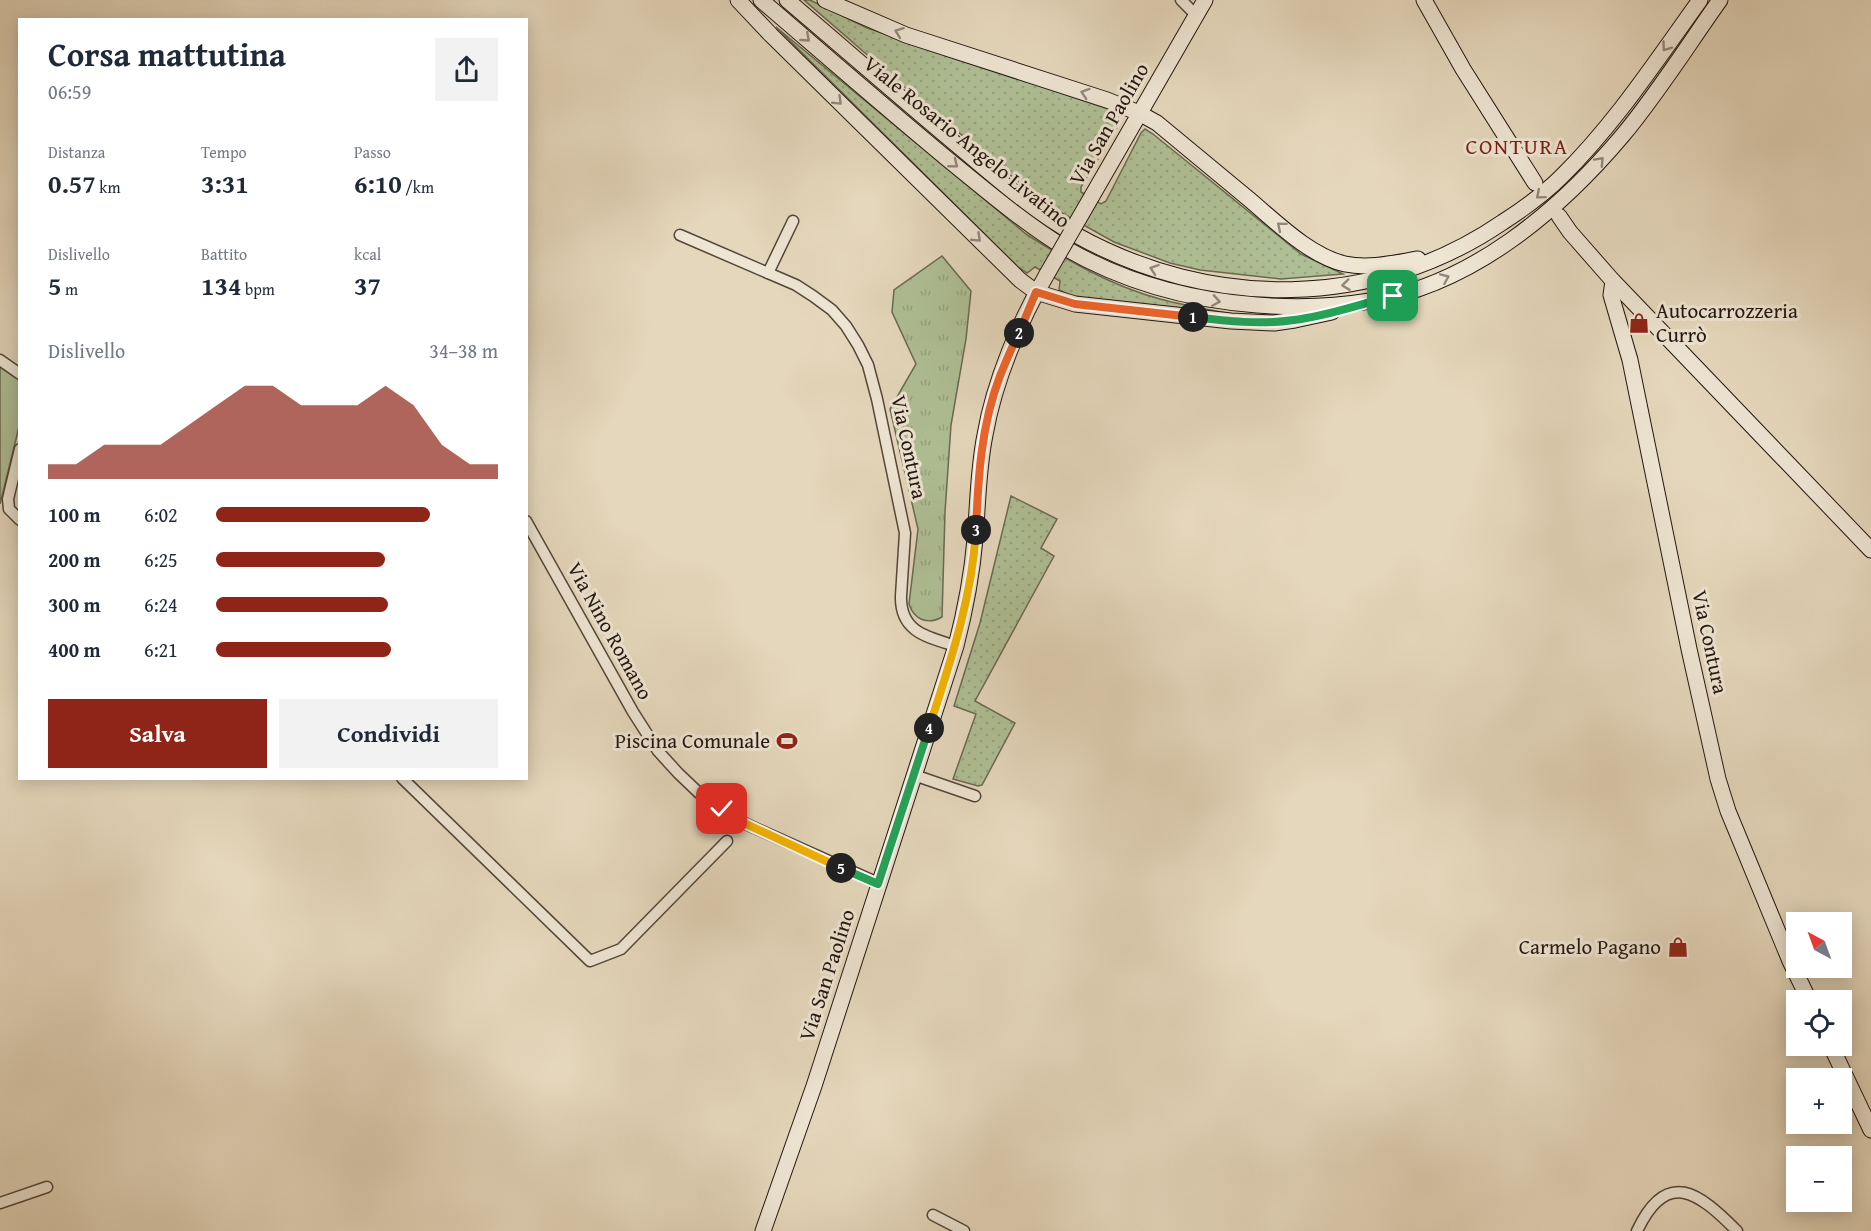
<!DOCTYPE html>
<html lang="it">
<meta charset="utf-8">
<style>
body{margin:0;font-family:"Gentium Book Plus",serif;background:#f2f2f3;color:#1f2937;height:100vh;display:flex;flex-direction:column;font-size:22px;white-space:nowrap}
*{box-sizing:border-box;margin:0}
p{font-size:20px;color:#747a83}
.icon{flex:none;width:33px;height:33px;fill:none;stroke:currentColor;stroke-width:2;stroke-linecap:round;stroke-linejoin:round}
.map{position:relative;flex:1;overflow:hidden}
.drawer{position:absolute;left:18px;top:18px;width:510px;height:762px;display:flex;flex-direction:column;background:#fff;border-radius:0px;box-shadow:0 3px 15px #0003}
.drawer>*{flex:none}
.needle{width:39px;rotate:319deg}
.fabs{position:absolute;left:1786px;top:912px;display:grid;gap:12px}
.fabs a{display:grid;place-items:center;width:66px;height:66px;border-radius:0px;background:#fff;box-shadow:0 3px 15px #0003;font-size:30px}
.pin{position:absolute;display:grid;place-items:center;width:51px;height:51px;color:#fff;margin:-26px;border-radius:12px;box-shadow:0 3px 9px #0006}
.km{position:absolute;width:30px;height:30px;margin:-15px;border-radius:50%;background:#222;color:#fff;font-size:16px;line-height:30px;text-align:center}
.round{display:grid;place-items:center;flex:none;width:63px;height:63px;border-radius:0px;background:#f2f2f3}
.headline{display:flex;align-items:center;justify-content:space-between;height:102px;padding:0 30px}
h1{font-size:33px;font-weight:800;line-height:45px}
.metrics{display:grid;grid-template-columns:repeat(3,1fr);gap:9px;height:102px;padding:6px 30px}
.metrics div{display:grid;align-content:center}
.metrics b{font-size:26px;font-weight:800}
.metrics small{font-size:16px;font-weight:400}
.metrics p{font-size:16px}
.chart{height:168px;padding:12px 30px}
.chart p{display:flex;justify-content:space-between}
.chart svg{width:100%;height:108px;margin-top:6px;fill:#8f2418;opacity:.7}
.cta{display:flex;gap:12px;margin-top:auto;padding:12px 30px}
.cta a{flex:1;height:69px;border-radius:0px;background:#8f2418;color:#fff;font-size:24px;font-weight:800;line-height:69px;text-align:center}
.cta a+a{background:#f2f2f3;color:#1f2937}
ul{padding:0 30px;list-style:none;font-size:20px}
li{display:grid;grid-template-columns:96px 72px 1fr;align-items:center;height:45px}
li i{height:15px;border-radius:8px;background:#8f2418}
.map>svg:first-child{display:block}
.grass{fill:url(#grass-dots);stroke:#686a52;stroke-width:1.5}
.park{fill:url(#park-tufts);stroke:#686a52;stroke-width:1.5}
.pitch{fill:#afbf95;stroke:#686a52;stroke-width:1.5}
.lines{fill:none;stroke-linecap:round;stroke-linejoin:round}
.street-casing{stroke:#53463a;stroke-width:13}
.secondary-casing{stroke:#22160f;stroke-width:17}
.street{stroke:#eee5d3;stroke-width:10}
.secondary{stroke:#eee5d3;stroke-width:15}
.secondary-bridge-casing{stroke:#22160f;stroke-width:17;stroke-linecap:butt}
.secondary-bridge{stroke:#eee5d3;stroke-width:15}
.oneway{stroke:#92887b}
.split-1-casing{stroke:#fff;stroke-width:12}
.split-2-casing{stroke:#fff;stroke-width:12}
.split-3-casing{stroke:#fff;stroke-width:12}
.split-4-casing{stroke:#fff;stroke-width:12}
.split-5-casing{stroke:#fff;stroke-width:12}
.split-6-casing{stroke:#fff;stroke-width:12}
.split-1{stroke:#22a559;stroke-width:8}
.split-2{stroke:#f0652b;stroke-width:8}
.split-3{stroke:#f0652b;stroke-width:8}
.split-4{stroke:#f5b400;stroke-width:8}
.split-5{stroke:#22a559;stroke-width:8}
.split-6{stroke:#f5b400;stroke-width:8}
.labels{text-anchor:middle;stroke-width:6;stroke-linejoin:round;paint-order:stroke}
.street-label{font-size:21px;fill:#22160f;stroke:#eee5d3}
.poi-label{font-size:21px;fill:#22160f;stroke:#eee5d3;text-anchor:end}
.neighbourhood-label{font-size:22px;letter-spacing:1.5px;fill:#7a1f14;stroke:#eee5d3}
</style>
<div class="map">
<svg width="1871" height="1231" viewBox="0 0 1871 1231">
<defs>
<pattern id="grass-dots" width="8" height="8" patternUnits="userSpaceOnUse" patternTransform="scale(1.5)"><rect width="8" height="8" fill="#afbf95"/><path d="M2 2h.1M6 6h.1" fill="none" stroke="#96a37f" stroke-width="1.8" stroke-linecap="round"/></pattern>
<pattern id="park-tufts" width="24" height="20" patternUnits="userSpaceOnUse" patternTransform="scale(1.5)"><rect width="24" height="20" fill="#afbf95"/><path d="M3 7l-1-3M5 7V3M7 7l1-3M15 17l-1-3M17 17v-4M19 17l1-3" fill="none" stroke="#96a37f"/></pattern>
</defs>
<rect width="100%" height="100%" fill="#e5d7bc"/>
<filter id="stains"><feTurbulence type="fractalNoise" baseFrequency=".00333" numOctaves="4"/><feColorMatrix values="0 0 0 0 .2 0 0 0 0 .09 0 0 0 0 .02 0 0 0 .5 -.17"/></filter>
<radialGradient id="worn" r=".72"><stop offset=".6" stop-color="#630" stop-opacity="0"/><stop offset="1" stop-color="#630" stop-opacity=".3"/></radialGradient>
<g class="grass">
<path d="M804 0H810L867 28 1114 111 1118 117 1119 124 1081 187V192L1101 204 1106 201 1141 133 1145 129 1153 134 1301 254 1343 274 1281 279 1200 270 1170 263 1114 242 1044 203 917 98Z"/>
<path d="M776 27 1026 234C1068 261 1112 286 1160 299 1189 307 1219 311 1247 317L1081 300 1059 290 1060 281 1035 267 1027 273 1017 266Z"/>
<path d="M1011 496 1057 519 1041 548 1054 556 975 701 1015 723 982 785 978 786 953 779 976 714 954 706 980 623Z"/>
</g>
<path class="park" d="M942 256 971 291 966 339 951 425 945 512 942 617C928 625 914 620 909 604L918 529 890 409 916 364 892 312 894 290Z"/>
<path class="pitch" d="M0 365 16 376 20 381 19 427 0 504Z"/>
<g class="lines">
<g class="street-casing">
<g id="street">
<path d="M1181 0 1196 15"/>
<path d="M680 235 768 273 796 285 813 296 832 310 846 326 858 345 868 365 877 399 905 533 901 596C900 632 927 637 956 646"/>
<path d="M768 273 793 221"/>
<path d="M0 360 20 374"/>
<path d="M20 449 8 499 9 509 20 520"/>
<path d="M526 521 633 712 658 751 678 773 699 793 746 824 878 883"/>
<path d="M914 775 975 796"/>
<path d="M402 778 590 961 621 949 727 841"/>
<path d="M0 1203 47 1187"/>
<path d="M933 1215 964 1231"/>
<path d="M1637 1231C1667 1167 1699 1193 1737 1231"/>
</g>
</g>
<g class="secondary-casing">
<g id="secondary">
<path d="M738 0 771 35 1020 280 1036 292 1075 304 1231 321 1274 323 1295 320 1332 312"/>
<path d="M761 0C824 54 887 109 951 162 988 192 1024 223 1065 248 1124 282 1189 300 1257 305 1294 308 1333 307 1370 301 1471 285 1558 212 1623 135 1658 93 1688 45 1720 0"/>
<path d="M787 0C846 50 904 101 963 150 999 180 1035 212 1076 235 1211 310 1374 310 1503 222 1523 209 1544 194 1561 177 1615 124 1656 61 1700 0"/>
<path d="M825 0 906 35 1107 100 1139 113 1157 123C1188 149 1219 174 1250 200 1276 222 1310 256 1345 264 1369 269 1394 263 1418 259"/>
<path d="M1424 0 1463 69 1535 183"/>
<path d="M1092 196 1205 0"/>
<path d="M1559 216 1570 232 1613 281 1871 550"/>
<path d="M1613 281 1611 295 1630 360 1689 649 1718 779 1728 811 1790 961 1809 1000"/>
<path d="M1831 1046 1871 1130"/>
<path d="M763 1231 814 1086 956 646C965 611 972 575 975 539 978 504 978 469 985 435 994 382 1020 320 1047 274"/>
</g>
</g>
<use href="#street" class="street"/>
<use href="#secondary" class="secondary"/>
<g class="secondary-bridge-casing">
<path id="secondary-bridge" d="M1047 274 1092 196"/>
</g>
<use href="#secondary-bridge" class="secondary-bridge"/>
</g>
<defs><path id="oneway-chevron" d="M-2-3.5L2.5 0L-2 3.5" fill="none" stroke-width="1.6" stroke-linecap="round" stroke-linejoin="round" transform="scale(1.5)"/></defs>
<g class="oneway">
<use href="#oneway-chevron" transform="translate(899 32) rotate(-159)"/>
<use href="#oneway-chevron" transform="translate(806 38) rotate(41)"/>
<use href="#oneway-chevron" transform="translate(1666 47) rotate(126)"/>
<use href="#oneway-chevron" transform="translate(1085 93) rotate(-162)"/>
<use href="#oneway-chevron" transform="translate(838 101) rotate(44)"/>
<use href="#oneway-chevron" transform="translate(1600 161) rotate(-47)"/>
<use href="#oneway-chevron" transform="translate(954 164) rotate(39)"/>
<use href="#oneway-chevron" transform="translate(1540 195) rotate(140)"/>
<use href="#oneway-chevron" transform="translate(1281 226) rotate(-140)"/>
<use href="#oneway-chevron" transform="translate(977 238) rotate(44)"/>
<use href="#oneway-chevron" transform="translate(1154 269) rotate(-161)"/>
<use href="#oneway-chevron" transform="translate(1445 278) rotate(-23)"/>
<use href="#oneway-chevron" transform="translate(1346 285) rotate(173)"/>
<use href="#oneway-chevron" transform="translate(1216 301) rotate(9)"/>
</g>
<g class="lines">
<g class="split-1-casing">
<path id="split-1" d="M1193 317C1226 321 1261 325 1294 320 1328 316 1360 304 1393 296"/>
</g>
<g class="split-2-casing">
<path id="split-2" d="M1019 333 1036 292 1075 304 1193 317"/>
</g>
<g class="split-3-casing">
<path id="split-3" d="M976 530C978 479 981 425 1000 376 1006 361 1012 347 1019 333"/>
</g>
<g class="split-4-casing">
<path id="split-4" d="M929 728C950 663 972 599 976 530"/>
</g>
<g class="split-5-casing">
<path id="split-5" d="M841 868 878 884 929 728"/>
</g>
<g class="split-6-casing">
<path id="split-6" d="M722 809 746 824 841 868"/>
</g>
<use href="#split-1" class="split-1"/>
<use href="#split-2" class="split-2"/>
<use href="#split-3" class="split-3"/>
<use href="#split-4" class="split-4"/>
<use href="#split-5" class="split-5"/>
<use href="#split-6" class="split-6"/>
</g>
<defs>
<g id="shop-bare" transform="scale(1.62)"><path d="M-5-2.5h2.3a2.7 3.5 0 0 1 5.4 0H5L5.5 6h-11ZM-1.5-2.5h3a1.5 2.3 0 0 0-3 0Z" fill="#8f2418" stroke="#eee5d3" stroke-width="2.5" paint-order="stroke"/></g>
<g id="stadium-bare" transform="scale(1.62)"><path d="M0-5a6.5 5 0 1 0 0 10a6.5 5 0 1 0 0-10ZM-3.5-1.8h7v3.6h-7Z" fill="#8f2418" stroke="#eee5d3" stroke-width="2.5" paint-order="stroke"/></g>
</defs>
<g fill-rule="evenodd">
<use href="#shop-bare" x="1639" y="323"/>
<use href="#stadium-bare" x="787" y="741"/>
<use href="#shop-bare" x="1678" y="947"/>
</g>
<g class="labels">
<g class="street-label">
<text transform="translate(1109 124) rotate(-60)" y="7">Via San Paolino</text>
<text transform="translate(967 142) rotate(39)" y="7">Viale Rosario Angelo Livatino</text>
<text transform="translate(909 447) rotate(78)" y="7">Via Contura</text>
<text transform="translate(610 631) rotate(61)" y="7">Via Nino Romano</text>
<text transform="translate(1710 642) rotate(78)" y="7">Via Contura</text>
<text transform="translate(827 975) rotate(-72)" y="7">Via San Paolino</text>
</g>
<g class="poi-label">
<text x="1656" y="318" text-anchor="start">Autocarrozzeria<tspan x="1656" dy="24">Currò</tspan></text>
<text x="770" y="748">Piscina Comunale</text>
<text x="1661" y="954">Carmelo Pagano</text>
</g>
<g class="neighbourhood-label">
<text x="1517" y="154">CONTURA</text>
</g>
</g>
<rect width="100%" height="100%" filter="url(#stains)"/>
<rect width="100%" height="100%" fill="url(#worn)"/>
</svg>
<div class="fabs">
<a><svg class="needle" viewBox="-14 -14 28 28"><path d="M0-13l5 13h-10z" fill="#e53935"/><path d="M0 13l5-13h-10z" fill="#747a83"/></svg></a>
<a><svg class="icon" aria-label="locate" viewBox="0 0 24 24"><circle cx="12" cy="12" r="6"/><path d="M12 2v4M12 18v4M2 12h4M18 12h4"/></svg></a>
<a>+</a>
<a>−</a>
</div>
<div class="pin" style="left:1393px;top:296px;background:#1e9e55"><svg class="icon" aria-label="arrive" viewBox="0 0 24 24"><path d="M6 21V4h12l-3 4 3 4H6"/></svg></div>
<div class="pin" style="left:722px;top:809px;background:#d93025"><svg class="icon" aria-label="check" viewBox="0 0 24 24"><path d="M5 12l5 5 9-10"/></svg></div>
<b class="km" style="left:1193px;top:317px">1</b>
<b class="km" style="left:1019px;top:333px">2</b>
<b class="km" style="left:976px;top:530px">3</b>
<b class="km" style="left:929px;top:728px">4</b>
<b class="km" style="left:841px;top:868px">5</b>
<section class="drawer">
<div class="headline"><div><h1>Corsa mattutina</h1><p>06:59</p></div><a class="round"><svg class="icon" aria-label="share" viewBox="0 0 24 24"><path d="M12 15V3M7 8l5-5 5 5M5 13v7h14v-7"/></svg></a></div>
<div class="metrics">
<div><p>Distanza</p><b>0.57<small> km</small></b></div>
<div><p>Tempo</p><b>3:31</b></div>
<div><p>Passo</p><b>6:10<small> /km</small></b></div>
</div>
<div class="metrics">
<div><p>Dislivello</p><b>5<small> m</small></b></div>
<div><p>Battito</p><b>134<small> bpm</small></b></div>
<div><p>kcal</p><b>37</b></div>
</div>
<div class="chart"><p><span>Dislivello</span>34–38 m</p>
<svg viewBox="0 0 160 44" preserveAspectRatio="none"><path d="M0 44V38L10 38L20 30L30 30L40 30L50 22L60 14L70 6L80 6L90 14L100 14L110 14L120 6L130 14L140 30L150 38L160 38V44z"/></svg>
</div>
<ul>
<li><b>100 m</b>6:02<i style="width:76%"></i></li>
<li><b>200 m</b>6:25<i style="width:60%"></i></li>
<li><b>300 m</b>6:24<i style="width:61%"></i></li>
<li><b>400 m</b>6:21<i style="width:62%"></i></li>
</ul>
<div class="cta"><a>Salva</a><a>Condividi</a></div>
</section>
</div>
